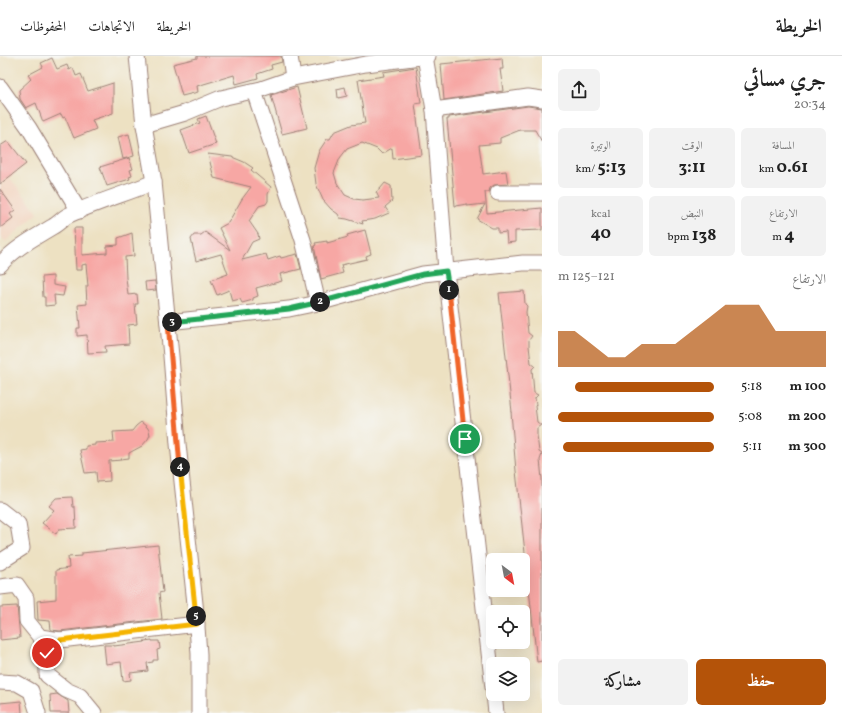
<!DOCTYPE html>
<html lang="ar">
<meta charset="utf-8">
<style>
body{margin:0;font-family:Vollkorn,Amiri,serif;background:#f2f2f2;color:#222;direction:rtl;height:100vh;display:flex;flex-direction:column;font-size:15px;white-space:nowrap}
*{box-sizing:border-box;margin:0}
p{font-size:13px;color:#767676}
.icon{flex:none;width:22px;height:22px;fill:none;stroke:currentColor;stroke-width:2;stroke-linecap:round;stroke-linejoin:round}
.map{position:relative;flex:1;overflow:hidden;direction:ltr}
.drawer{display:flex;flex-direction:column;background:#fff;width:300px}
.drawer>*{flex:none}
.needle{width:26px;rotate:148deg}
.fabs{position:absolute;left:486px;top:497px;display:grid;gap:8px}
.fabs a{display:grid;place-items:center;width:44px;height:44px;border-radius:6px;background:#fff;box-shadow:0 4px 16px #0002;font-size:20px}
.pin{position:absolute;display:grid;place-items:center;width:34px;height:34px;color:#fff;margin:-17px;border:2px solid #fff;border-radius:50%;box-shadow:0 1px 4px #0007}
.km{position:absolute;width:20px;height:20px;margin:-10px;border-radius:50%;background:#222;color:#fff;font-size:11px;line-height:20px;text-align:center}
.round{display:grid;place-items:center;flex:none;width:42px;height:42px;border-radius:6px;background:#f2f2f2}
.head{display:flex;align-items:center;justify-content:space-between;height:68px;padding:0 16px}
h1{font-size:22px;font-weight:700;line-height:30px}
.figures{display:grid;grid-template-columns:repeat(3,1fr);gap:6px;height:68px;padding:4px 16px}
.figures div{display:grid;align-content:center;border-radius:6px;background:#f2f2f2;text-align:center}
.figures b{font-size:17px;font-weight:700}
.figures small{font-size:11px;font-weight:400}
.figures p{font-size:11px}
.chart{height:112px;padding:8px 16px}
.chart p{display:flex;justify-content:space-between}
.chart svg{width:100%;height:72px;margin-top:4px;fill:#b45309;opacity:.7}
.cta{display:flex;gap:8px;margin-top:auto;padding:8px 16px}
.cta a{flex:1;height:46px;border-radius:6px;background:#b45309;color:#fff;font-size:16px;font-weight:700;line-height:46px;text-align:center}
.cta a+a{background:#f2f2f2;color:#222}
ul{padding:0 16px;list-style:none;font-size:13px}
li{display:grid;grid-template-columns:64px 48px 1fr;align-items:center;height:30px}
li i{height:10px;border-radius:5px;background:#b45309}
header{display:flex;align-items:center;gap:24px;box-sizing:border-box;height:56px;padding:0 20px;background:#fff;border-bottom:1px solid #e0e0e0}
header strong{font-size:19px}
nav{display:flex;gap:22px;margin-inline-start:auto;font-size:14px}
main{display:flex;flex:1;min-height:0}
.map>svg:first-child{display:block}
.built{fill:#f3d4bf}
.building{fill:#f7a7a4}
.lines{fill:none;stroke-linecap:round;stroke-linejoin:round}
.minor-casing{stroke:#9c8076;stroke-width:17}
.minor{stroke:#fff;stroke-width:15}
.split-1-casing{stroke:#fff;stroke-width:8}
.split-2-casing{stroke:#fff;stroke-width:8}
.split-3-casing{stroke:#fff;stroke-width:8}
.split-4-casing{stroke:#fff;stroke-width:8}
.split-5-casing{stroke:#fff;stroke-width:8}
.split-6-casing{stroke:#fff;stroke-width:8}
.split-1{stroke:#f0652b;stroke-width:5}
.split-2{stroke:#22a559;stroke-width:5}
.split-3{stroke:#22a559;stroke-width:5}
.split-4{stroke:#f0652b;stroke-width:5}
.split-5{stroke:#f5b400;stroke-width:5}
.split-6{stroke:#f5b400;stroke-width:5}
</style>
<header>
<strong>الخريطة</strong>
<nav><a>الخريطة</a><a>الاتجاهات</a><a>المحفوظات</a></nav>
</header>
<main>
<section class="drawer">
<div class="head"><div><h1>جري مسائي</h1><p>20:34</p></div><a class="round"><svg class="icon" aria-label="share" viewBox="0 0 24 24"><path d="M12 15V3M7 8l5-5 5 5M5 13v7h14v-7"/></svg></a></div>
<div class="figures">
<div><p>المسافة</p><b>0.61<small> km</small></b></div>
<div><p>الوقت</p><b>3:11</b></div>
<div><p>الوتيرة</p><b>5:13<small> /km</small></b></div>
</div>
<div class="figures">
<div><p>الارتفاع</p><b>4<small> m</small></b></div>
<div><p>النبض</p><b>138<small> bpm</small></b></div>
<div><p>kcal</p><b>40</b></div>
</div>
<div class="chart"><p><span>الارتفاع</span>121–125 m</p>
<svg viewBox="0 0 160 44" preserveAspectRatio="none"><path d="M0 44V22L10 22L20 30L30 38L40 38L50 30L60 30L70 30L80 22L90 14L100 6L110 6L120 6L130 22L140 22L150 22L160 22V44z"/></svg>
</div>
<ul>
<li><b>100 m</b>5:18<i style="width:89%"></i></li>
<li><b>200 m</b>5:08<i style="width:100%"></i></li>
<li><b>300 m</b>5:11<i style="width:97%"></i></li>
</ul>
<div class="cta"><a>حفظ</a><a>مشاركة</a></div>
</section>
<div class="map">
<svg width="542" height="657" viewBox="0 0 542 657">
<rect width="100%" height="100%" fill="#f6f6f2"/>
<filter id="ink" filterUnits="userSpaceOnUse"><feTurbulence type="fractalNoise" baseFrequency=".025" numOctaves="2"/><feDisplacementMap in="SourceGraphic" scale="8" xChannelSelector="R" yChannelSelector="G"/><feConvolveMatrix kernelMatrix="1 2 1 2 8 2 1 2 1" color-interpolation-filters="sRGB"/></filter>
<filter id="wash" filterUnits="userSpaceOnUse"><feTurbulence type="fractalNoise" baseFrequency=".012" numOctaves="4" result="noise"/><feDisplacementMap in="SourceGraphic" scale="16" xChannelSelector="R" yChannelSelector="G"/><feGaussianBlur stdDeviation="0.9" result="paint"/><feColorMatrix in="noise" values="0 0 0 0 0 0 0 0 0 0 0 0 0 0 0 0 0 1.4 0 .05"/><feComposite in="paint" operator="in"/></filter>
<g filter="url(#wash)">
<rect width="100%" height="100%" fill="#ede1c2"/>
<path class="built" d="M10 122 38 157 5 186 0 179V130Z"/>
<g id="blocks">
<g class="building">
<path d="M197 0H281L282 6 271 9 272 13 257 18 258 22 236 28 234 19 197 30 198 36 182 40 173 8 197 2Z"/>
<path d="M52 2 57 13 67 9 69 14 73 12 76 20 81 18 88 35 113 27V57L92 64 96 73 74 82 65 61 63 62 61 58 43 66 36 47 26 52 20 43 19 34 31 23 28 19 43 11 41 7Z"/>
<path d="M502 2 503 13H500L503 35 444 44 441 8Z"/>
<path d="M416 11 421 47 415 48 422 99 393 103 392 92 382 98 377 93 362 87 347 93 340 102 334 117 337 127 345 139 354 143 363 144 379 142 376 136 380 133 385 127 391 130 392 145 385 151 389 157 375 163 362 165 363 168 347 163 340 162 338 158 331 153 323 144 316 128 314 112 319 95 327 83H330L334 76 351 69 365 67 358 24 384 20 383 16Z"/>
<path d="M297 31 307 72 282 78 271 39Z"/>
<path d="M345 31 347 40 338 42 337 33Z"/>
<path d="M528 50 542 52V86L535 74H520L500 82V87L479 89 483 118 506 115 508 128 494 129 490 132 489 136H485L487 157 542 152V174L515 175V186L507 187 506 176 498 177V172H492L477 163 485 148 467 150V148L455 150 447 63H449V61Z"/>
<path d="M206 60 216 88 189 97 181 74 200 67 198 63Z"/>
<path d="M129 78 134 100 123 103 118 81Z"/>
<path d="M8 85 26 108 0 128V90Z"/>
<path d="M208 98 232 101 244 106 253 112 251 114 271 131 268 138V145L266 148 259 150 249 165 258 178 259 183 252 186 242 204 266 198 268 204 280 200 281 202 297 198 301 213 280 218 282 225 256 232 258 240 253 242V244L242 247 240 243 232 245 229 234 217 239 211 224 228 218 221 198 196 205 191 183 194 179H201L205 176 230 194 219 172 228 167 242 143 251 131 214 122Z"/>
<path d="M129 102 133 113 130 114 132 120 129 121 130 123 107 130 100 111Z"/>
<path d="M0 133 15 154 10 158 13 162 0 172Z"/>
<path d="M74 172H82V199L107 197V190L118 189V182L132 177 134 200 125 201 126 222 128 239 137 238 138 248H135L137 268 128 269 129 288 105 290 106 296 88 297 87 279 77 280V272H80L78 249 87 248 86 230H88L86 208 82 209V214H76Z"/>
<path d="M365 174 371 198 366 200 367 203 341 209 343 217 321 223 314 190 316 189 315 187 327 185V187L348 181 347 179Z"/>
<path d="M53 220V229L65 231 63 240 54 239 55 249 45 250V241H43L42 221Z"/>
<path d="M155 225 156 234 146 235 145 226Z"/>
<path d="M524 235 525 248 527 250 526 256 528 277 532 280 529 284V290L531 307 535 310 532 313 534 337 538 339 535 342 536 349 535 350 537 366 541 369 537 372V379L539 396 542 398 540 404 542 423V605L537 606 516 415 511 356H512L499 237Z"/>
<path d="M141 366 147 371 149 374 150 379 148 383 142 390 129 397V402L121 403 122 404 109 405 110 425 97 426 96 416 85 417 80 394 86 393V390L95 389V387L114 386 113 376 132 375 136 370Z"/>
<path d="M72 441 73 451H75L76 472 59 473 56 478 42 467 54 454 49 450 56 442Z"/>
<path d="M158 489 163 536 159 537 162 563 60 575 51 574 50 565 38 564 37 545 56 543V514L69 512 68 501 82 500V497Z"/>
<path d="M17 550 20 582 0 584V551Z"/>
<path d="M152 584V585H159L160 593 157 594 158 604H153V606L147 607 148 615 130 617 131 624 123 625 121 606 106 608 104 589H114V590L145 586 144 585Z"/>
<path d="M57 638 68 645 69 657H51L50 639Z"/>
<path d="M21 645 22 657H0V647Z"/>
</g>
</g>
</g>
<g filter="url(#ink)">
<use href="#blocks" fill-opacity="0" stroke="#9c8076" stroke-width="1"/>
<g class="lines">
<g class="minor-casing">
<g id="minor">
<path d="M137 0 144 69 154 126 171 300 178 388 196 557 199 598V657"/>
<path d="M290 0 293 22"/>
<path d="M425 0 434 54 446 215 493 632"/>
<path d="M0 31 29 72 79 155"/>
<path d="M254 35 303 184 318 247"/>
<path d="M434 54 528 41 542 43"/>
<path d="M144 69 185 57 221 42 261 33 293 22 366 8 428 0"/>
<path d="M498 137H542"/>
<path d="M0 209C15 192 34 182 52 171 58 168 62 163 67 160 95 146 126 138 154 126"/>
<path d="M168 266 289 253 318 247 423 218 523 207H542"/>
<path d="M0 454 18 468 22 492 0 506"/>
<path d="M0 531 17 529 26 542 27 565 40 581 60 584 47 597V619L66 634 80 640 94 657"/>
<path d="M60 584 197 568"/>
<path d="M0 626 17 627 31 635 38 657"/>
<path d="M494 638 496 657"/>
</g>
</g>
<use href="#minor" class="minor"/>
</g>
</g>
<g class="lines" filter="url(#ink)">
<g class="split-1-casing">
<path id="split-1" d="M449 234 465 383"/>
</g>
<g class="split-2-casing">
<path id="split-2" d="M320 246 423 218 446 215 449 234"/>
</g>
<g class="split-3-casing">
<path id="split-3" d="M172 266 289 253 320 246"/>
</g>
<g class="split-4-casing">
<path id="split-4" d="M172 266H168L180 411"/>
</g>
<g class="split-5-casing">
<path id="split-5" d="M180 411 196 560"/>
</g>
<g class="split-6-casing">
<path id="split-6" d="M47 597 60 584 197 568 196 560"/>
</g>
<use href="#split-1" class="split-1"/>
<use href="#split-2" class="split-2"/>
<use href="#split-3" class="split-3"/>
<use href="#split-4" class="split-4"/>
<use href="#split-5" class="split-5"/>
<use href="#split-6" class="split-6"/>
</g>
</svg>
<div class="fabs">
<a><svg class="needle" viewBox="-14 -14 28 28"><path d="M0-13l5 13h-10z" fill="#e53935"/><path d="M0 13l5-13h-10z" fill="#767676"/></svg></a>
<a><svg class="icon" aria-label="locate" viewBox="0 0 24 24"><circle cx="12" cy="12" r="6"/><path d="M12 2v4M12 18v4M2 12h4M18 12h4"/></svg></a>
<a><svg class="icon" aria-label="layers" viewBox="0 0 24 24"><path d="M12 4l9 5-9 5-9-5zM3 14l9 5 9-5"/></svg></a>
</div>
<div class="pin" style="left:465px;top:383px;background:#1e9e55"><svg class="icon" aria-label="arrive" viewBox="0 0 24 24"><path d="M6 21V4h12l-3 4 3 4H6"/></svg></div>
<div class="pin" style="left:47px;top:597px;background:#d93025"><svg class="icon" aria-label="check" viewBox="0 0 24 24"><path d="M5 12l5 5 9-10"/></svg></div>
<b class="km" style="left:449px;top:234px">1</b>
<b class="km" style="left:320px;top:246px">2</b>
<b class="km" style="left:172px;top:266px">3</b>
<b class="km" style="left:180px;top:411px">4</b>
<b class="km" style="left:196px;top:560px">5</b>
</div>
</main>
